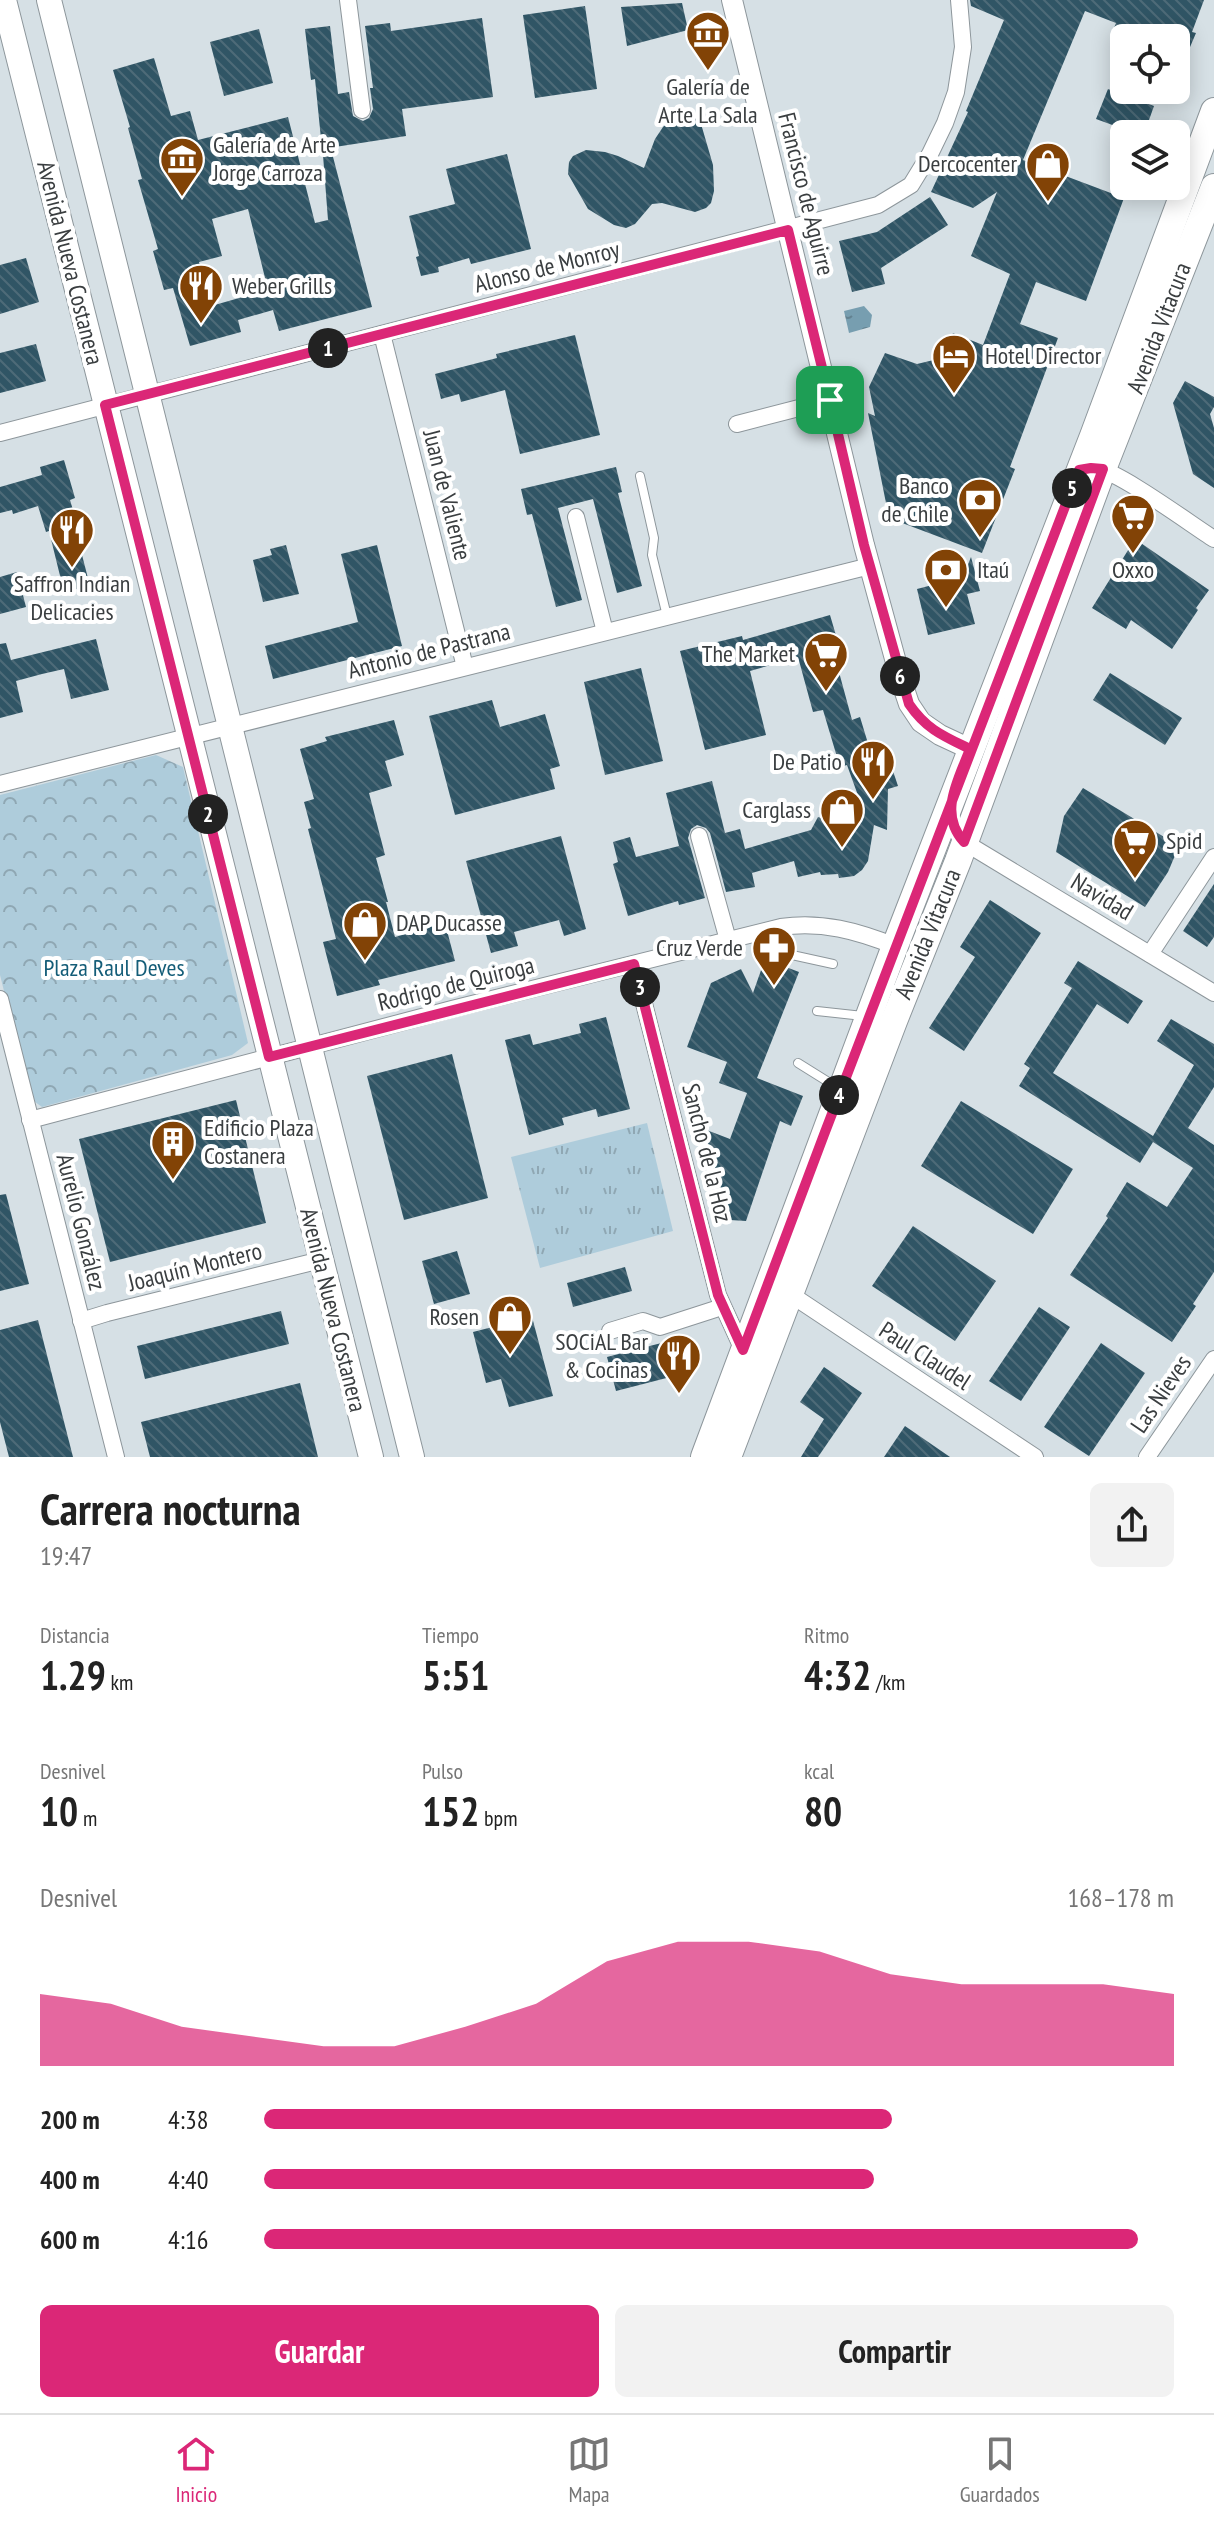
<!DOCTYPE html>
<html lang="es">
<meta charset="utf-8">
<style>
body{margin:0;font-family:"PT Sans Narrow",sans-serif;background:#f2f2f2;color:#222;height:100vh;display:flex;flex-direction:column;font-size:30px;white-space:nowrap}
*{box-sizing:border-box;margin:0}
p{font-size:26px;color:#767676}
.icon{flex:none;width:44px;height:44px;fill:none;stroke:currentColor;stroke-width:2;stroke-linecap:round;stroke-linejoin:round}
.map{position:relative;height:1457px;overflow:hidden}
.side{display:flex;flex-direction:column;background:#fff;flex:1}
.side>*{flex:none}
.tools{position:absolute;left:1110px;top:24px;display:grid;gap:16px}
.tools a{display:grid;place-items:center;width:80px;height:80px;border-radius:12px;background:#fff;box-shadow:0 4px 20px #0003;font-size:40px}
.pin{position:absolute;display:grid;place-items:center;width:68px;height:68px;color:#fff;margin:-34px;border-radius:16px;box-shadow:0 4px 12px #0006}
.km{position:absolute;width:40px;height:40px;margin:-20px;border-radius:50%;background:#222;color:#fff;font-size:22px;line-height:40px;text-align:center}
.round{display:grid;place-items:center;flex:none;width:84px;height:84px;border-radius:12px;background:#f2f2f2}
.summary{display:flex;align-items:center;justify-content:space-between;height:136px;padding:0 40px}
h1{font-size:44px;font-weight:700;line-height:60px}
.metrics{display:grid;grid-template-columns:repeat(3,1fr);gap:12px;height:136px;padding:8px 40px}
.metrics div{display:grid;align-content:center}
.metrics b{font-size:40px;font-weight:700}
.metrics small{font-size:22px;font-weight:400}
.metrics p{font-size:22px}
.chart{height:224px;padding:16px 40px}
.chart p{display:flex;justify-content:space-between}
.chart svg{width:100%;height:144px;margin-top:8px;fill:#db2777;opacity:.7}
.cta{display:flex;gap:16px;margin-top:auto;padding:16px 40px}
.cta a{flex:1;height:92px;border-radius:12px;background:#db2777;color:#fff;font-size:32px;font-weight:700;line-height:92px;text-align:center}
.cta a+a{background:#f2f2f2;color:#222}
ul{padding:0 40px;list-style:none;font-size:26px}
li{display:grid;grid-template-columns:128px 96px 1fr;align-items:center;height:60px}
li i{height:20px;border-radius:10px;background:#db2777}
.tab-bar{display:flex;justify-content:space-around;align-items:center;height:112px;border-top:2px solid #e0e0e0;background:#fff;font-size:22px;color:#767676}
.tab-bar a{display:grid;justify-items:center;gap:4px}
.tab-bar .current{color:#db2777}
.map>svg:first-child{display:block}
.grass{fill:url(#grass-tufts)}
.park{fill:url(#park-crowns)}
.water{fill:url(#water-ripples)}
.building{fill:url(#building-back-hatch);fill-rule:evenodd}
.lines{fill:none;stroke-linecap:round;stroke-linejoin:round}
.service-casing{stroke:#8d969b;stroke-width:10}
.minor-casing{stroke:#8d969b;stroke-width:18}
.tertiary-casing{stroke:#8d969b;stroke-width:22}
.secondary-casing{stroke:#8d969b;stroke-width:26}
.primary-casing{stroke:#8d969b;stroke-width:28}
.service{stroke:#fff;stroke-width:8}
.minor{stroke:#fff;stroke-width:16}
.tertiary{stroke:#fff;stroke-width:20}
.secondary{stroke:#fff;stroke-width:24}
.primary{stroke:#fff;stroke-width:26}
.route-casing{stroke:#fff;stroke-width:16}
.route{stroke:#db2777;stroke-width:10}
.labels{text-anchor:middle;stroke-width:8;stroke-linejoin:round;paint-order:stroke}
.poi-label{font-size:24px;fill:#3a3e40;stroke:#fff;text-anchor:end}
.street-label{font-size:24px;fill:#3a3e40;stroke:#fff}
.park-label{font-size:24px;fill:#145d78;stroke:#fff}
</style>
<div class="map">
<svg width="1214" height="1457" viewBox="0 0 1214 1457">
<defs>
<pattern id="grass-tufts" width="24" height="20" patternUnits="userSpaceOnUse" patternTransform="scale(2)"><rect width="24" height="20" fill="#aeccdb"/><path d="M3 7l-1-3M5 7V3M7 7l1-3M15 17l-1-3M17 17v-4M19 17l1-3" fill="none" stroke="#8fa7b3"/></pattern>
<pattern id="park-crowns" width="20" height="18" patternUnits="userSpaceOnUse" patternTransform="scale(2)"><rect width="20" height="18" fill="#aeccdb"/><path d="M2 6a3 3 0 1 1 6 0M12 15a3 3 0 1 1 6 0" fill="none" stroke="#8fa7b3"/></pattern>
<pattern id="water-ripples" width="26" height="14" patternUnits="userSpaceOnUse" patternTransform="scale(2)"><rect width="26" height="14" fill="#779eb0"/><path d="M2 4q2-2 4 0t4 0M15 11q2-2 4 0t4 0" fill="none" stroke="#638291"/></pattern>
<pattern id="building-back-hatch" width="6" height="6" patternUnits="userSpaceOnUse" patternTransform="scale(2)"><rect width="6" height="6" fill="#305565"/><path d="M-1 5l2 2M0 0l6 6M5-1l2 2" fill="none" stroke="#4e6b78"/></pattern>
</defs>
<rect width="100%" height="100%" fill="#d6e0e5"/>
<path class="grass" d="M647 1123 673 1231 540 1268 511 1157Z"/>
<path class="park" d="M156 755 183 767 248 1043 232 1055 42 1107 31 1099 0 975V795Z"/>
<path class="water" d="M864 306 872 315 870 327 849 333 844 311Z"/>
<g class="building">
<path d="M970 0H1204L1192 32 1196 33 1176 80V38H1110L1116 23 1085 11 1023 160 1124 198 1086 301 1036 282 1020 324 1058 338 1010 467 1015 469 982 553 889 518 868 413 875 416 869 387 885 353 917 364 942 358 953 333 983 345 1010 274 971 256 997 192 973 208 931 192 968 112 966 111 1004 20 971 6Z"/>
<path d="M682 3 688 30 627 46 621 7Z"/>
<path d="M585 6 597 89 535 98 523 15Z"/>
<path d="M482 18 493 97 402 109 406 136 322 149 315 79 311 80 305 29 330 26 338 94 349 92 353 116 363 121 369 118 373 109 370 88H373L365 26 390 23 391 31Z"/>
<path d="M259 29 273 83 224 96 210 42Z"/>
<path d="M154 58 171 116 190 111 198 140 288 117 315 223 328 220 323 155 332 153 372 307 279 331 273 310 238 320 241 332 190 346 173 288 164 290 153 251 158 249 138 180 142 179 128 128 130 127 113 70ZM248 209 268 290 211 306 199 262 222 256 212 219Z"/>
<path d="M1108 89 1154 106 1144 134H1137L1096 119Z"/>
<path d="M690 111 699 117 713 165 714 191 711 203 706 208 695 212 662 203 652 204 635 224 626 228 614 225 588 209 568 174 569 162 573 156 586 150 605 152 618 156 644 168 655 139 663 127 676 114Z"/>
<path d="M507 154 531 249 471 264 469 258 438 267 439 272 421 276 416 257 419 256 409 216 455 204 446 169Z"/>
<path d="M930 197 948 225 881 268 885 284 852 292 839 241 877 232Z"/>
<path d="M26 258 39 302 0 314V265Z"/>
<path d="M575 335 600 435 520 454 505 390 461 402 459 394 441 399 435 374 497 358 496 354Z"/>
<path d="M36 344 46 381 0 393V353Z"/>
<path d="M1185 381 1214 397V407L1210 414 1214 428V488L1193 474 1173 403Z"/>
<path d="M64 460 75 498 70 500 77 523 74 524 90 586 64 592 49 531 46 532 38 506 13 514 12 510 0 513V487L42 475 40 467Z"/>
<path d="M616 467 622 492 618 493 642 586 617 593 593 499 558 508 582 600 556 607 532 514 527 515 521 489Z"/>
<path d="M1135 539 1209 590 1196 608 1198 610 1172 649 1131 620 1126 629 1092 608Z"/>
<path d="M286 545 299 594 263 602 253 560 272 555 270 549Z"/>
<path d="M377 545 402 646 273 679 265 646 358 622 341 554Z"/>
<path d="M971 557 980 591 967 594 975 624 928 635 917 589 963 577Z"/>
<path d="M17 572 26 607 0 614V577Z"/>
<path d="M830 615 840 649 833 650 852 720 860 717 877 773 892 768 898 786 888 789 887 830 874 825 868 861 862 870 854 876 839 878 838 874 821 875 820 872 798 877 794 861 752 873 755 887 726 892 710 833 706 828 697 825 691 829 688 838 705 898 679 905 678 901 628 916 613 864 618 862 613 842 630 837 636 857 679 846 666 793 712 781 725 833 740 829 745 849 811 830 818 817 851 829 860 801 847 765 840 767 823 710 813 712 798 657 750 671 766 735 705 750 680 651 742 636 743 640Z"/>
<path d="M96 639 109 690 71 699 64 669 42 674 16 681 23 712 0 718V644L6 643 11 660Z"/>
<path d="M641 668 663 761 605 775 584 682Z"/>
<path d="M1110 673 1182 718 1165 745 1093 700Z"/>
<path d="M492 700 500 727 545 714 560 766 550 769 555 789 455 815 429 716Z"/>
<path d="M394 720 404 755 385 761 392 786 369 793 385 855 376 858 388 902H386L395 937 445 923 455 961 378 980 380 985 337 996 323 942 336 939 308 829 311 828 304 802 314 799 300 749 327 741 325 737Z"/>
<path d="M1083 788 1179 846 1168 872 1145 907 1056 852 1064 816Z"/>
<path d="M561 836 586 929 564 936 559 920 514 932 518 946 491 953 466 861Z"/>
<path d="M1214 884V937L1207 947 1183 931Z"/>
<path d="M990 900 1041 933 964 1051 929 1028 975 957 960 947Z"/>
<path d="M765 959 799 972 757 1078 803 1096 791 1126 780 1121 746 1221 730 1220 704 1129 730 1139 747 1093 719 1083 727 1062 687 1047 711 983 741 969 753 993Z"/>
<path d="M1078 961 1143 1001 1128 1024 1097 1004 1053 1073 1153 1136 1194 1065 1157 1041 1171 1019 1214 1044V1087L1188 1128 1214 1145V1272L1193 1304 1196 1306 1172 1342 1070 1275 1108 1218 1106 1216 1127 1182 1167 1207 1193 1168 1153 1142 1140 1163 1019 1086 1030 1068 1024 1064 1072 988 1064 983Z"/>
<path d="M606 1017 630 1109 598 1117 596 1109 562 1118 564 1125 529 1135 505 1040 530 1034 533 1045 581 1033 579 1024Z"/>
<path d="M452 1054 488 1198 404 1220 367 1076Z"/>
<path d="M236 1100 266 1223 110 1262 79 1139Z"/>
<path d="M961 1101 1073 1169 1033 1234 921 1166Z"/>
<path d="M6 1194 29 1284 0 1291V1195Z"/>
<path d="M913 1226 996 1281 955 1341 872 1286Z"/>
<path d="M457 1251 470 1294 434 1304 422 1261Z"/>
<path d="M625 1267 632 1291 573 1307 567 1283Z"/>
<path d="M1039 1307 1070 1327 1021 1401 989 1381Z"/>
<path d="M281 1311 289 1344 145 1379 137 1346Z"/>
<path d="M532 1317 553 1396 509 1407 501 1379 486 1383 473 1332Z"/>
<path d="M38 1320 73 1457H9L0 1422V1330Z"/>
<path d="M673 1340 682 1374 616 1391 607 1357Z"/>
<path d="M1101 1343 1145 1373 1089 1456 1044 1427Z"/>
<path d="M824 1367 862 1393 818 1457H801L824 1419 800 1402Z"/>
<path d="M300 1383 318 1457H150L141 1422Z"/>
<path d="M905 1426 950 1457H884Z"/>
</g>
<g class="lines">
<g class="service-casing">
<g id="service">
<path d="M640 476 654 538 652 555 667 616"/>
<path d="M778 927 792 955 833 964"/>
<path d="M817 1011 863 1016"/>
<path d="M798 1063 838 1088"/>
</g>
</g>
<g class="minor-casing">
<g id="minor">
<path d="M348 0 362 110"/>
<path d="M382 334 465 667"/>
<path d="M737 424 830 400"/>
<path d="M0 433 878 205 911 185 930 154 945 123 956 92 963 47 959 0"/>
<path d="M1096 468C1120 472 1189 523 1214 539"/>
<path d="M576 517 605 632"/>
<path d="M0 784 870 566"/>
<path d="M699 836 728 940"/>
<path d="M964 842 1214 993"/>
<path d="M1150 954 1214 857"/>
<path d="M634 964 718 1295 743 1350"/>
<path d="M0 999 116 1457"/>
<path d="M30 1120 452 1009 781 927C822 921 857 931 895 946"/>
<path d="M790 1294 1035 1457"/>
<path d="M81 1321 107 1313 321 1260"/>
<path d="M610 1331 643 1321 660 1327 722 1307"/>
<path d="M1147 1457 1214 1359"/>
</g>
</g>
<g class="tertiary-casing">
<path id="tertiary" d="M732 0 864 545 900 677 909 704 921 722 940 735 970 749"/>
</g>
<g class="secondary-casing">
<g id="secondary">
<path d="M4 0 371 1457"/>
<path d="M49 0 412 1457"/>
</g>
</g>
<g class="primary-casing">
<g id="primary">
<path d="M704 1457 895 946 1093 436 1214 111"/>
<path d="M728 1457 894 1021 958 861 1103 469 1214 187"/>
</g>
</g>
<use href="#service" class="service"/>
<use href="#minor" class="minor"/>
<use href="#tertiary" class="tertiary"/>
<use href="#secondary" class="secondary"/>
<use href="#primary" class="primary"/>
</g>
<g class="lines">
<g class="route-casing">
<path id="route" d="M830 400 788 230 105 405 269 1057 634 964 718 1295 743 1350C853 1056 965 763 1079 470L1091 468 1103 469 964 842C938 813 958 781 970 749 943 736 926 729 909 704L864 545 830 400"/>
</g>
<use href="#route" class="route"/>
</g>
<defs>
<g id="museum-pin" transform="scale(2.3)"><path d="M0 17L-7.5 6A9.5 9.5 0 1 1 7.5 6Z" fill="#824306" stroke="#fff"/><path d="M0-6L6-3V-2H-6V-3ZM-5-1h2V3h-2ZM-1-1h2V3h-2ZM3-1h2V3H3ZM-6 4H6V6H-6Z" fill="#fff"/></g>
<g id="shop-pin" transform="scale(2.3)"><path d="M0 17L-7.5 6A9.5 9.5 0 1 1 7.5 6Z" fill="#824306" stroke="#fff"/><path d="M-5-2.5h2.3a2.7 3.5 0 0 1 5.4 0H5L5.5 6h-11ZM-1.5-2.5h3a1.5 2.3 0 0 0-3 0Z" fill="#fff"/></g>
<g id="restaurant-pin" transform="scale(2.3)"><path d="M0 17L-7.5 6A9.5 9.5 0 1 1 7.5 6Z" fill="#824306" stroke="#fff"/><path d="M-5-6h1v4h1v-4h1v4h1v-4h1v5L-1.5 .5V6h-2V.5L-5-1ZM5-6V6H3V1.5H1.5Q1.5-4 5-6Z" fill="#fff"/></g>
<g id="hotel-pin" transform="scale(2.3)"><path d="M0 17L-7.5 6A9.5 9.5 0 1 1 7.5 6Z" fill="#824306" stroke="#fff"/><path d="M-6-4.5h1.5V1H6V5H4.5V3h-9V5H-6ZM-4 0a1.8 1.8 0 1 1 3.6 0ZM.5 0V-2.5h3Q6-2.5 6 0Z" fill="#fff"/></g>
<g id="bank-pin" transform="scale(2.3)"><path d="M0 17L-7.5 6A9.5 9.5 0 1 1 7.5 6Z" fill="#824306" stroke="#fff"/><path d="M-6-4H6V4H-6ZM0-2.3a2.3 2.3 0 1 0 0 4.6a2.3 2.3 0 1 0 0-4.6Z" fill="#fff"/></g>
<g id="supermarket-pin" transform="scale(2.3)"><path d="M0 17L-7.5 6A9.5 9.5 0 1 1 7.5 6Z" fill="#824306" stroke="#fff"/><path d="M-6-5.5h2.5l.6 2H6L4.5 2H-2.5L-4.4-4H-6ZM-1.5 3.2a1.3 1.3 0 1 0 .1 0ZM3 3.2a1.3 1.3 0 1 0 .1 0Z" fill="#fff"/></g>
<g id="pharmacy-pin" transform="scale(2.3)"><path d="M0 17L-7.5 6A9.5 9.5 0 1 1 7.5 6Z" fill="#824306" stroke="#fff"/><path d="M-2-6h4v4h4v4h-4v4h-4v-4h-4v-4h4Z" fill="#fff"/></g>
<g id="building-pin" transform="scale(2.3)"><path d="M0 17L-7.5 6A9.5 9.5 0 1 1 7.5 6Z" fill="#824306" stroke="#fff"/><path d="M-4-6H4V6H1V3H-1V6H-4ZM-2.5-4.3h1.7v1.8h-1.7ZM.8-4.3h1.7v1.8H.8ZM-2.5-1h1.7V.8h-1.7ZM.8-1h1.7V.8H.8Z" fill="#fff"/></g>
</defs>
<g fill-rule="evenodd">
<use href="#museum-pin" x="708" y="33"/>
<use href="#museum-pin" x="182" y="159"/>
<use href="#shop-pin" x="1048" y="164"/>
<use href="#restaurant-pin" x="201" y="286"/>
<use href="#hotel-pin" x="954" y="356"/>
<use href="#bank-pin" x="980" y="500"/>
<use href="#supermarket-pin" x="1133" y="516"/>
<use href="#restaurant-pin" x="72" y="530"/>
<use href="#bank-pin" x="946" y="570"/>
<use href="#supermarket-pin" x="826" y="654"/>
<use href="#restaurant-pin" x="873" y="762"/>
<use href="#shop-pin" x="842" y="810"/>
<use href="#supermarket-pin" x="1135" y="841"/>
<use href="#shop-pin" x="365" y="923"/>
<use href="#pharmacy-pin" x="774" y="948"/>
<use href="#building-pin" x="173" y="1142"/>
<use href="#shop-pin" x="510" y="1317"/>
<use href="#restaurant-pin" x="679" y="1356"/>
</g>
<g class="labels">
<g class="poi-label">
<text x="708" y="95" text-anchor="middle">Galería de<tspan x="708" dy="28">Arte La Sala</tspan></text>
<text x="213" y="153" text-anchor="start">Galería de Arte<tspan x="213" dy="28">Jorge Carroza</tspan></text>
<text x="1017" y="172">Dercocenter</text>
<text x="232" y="294" text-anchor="start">Weber Grills</text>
<text x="985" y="364" text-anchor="start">Hotel Director</text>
<text x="949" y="494">Banco<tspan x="949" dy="28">de Chile</tspan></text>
<text x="977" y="578" text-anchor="start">Itaú</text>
<text x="1133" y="578" text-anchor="middle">Oxxo</text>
<text x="72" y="592" text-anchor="middle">Saffron Indian<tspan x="72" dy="28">Delicacies</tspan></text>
<text x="795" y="662">The Market</text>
<text x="842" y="770">De Patio</text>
<text x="811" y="818">Carglass</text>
<text x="1166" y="849" text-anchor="start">Spid</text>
<text x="396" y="931" text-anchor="start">DAP Ducasse</text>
<text x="743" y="956">Cruz Verde</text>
<text x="204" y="1136" text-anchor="start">Edificio Plaza<tspan x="204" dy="28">Costanera</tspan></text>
<text x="479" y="1325">Rosen</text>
<text x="648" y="1350">SOCiAL Bar<tspan x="648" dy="28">&amp; Cocinas</tspan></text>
</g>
<g class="street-label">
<text transform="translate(806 194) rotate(76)" y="8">Francisco de Aguirre</text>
<text transform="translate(70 263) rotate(76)" y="8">Avenida Nueva Costanera</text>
<text transform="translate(547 267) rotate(-14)" y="8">Alonso de Monroy</text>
<text transform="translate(1159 328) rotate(-69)" y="8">Avenida Vitacura</text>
<text transform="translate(447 495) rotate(76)" y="8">Juan de Valiente</text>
<text transform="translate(429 651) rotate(-14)" y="8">Antonio de Pastrana</text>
<text transform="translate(1102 897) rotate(31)" y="8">Navidad</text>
<text transform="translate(928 934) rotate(-68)" y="8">Avenida Vitacura</text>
<text transform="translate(456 984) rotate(-14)" y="8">Rodrigo de Quiroga</text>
<text transform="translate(707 1153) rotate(76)" y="8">Sancho de la Hoz</text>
<text transform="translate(81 1222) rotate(76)" y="8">Aurelio González</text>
<text transform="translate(195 1267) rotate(-14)" y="8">Joaquín Montero</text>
<text transform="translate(333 1310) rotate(76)" y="8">Avenida Nueva Costanera</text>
<text transform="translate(925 1356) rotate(33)" y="8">Paul Claudel</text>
<text transform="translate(1161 1394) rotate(-56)" y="8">Las Nieves</text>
</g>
<g class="park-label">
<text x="114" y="976">Plaza Raul Deves</text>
</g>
</g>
</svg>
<div class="tools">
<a><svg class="icon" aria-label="locate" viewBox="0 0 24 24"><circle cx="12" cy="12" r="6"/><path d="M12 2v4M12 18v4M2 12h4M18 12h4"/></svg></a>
<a><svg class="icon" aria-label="layers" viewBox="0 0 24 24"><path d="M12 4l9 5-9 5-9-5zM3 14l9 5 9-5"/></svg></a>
</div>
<div class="pin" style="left:830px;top:400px;background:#1e9e55"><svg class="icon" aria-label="arrive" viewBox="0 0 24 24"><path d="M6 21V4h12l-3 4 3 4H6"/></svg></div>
<b class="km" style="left:328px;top:348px">1</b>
<b class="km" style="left:208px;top:814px">2</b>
<b class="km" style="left:640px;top:987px">3</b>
<b class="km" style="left:839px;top:1095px">4</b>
<b class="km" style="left:1072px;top:488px">5</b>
<b class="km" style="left:900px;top:676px">6</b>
</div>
<section class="side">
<div class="summary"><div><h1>Carrera nocturna</h1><p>19:47</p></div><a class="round"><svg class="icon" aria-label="share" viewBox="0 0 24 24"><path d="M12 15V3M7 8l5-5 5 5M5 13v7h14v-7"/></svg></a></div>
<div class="metrics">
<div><p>Distancia</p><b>1.29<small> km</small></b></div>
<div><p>Tiempo</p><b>5:51</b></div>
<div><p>Ritmo</p><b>4:32<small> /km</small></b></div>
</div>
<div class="metrics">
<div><p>Desnivel</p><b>10<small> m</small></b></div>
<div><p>Pulso</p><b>152<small> bpm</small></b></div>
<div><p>kcal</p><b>80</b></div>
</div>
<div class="chart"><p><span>Desnivel</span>168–178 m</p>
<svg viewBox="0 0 160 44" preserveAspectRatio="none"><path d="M0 44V22L10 25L20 32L30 35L40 38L50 38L60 32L70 25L80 12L90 6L100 6L110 9L120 16L130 19L140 19L150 19L160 22V44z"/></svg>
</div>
<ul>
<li><b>200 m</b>4:38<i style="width:69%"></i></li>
<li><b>400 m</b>4:40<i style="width:67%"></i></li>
<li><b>600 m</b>4:16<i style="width:96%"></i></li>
</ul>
<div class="cta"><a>Guardar</a><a>Compartir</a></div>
</section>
<nav class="tab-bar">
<a class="current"><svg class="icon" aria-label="home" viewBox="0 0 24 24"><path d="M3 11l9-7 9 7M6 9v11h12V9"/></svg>Inicio</a>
<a><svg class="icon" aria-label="map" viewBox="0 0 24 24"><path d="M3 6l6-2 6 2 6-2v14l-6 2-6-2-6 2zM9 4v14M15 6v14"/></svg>Mapa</a>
<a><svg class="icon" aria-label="saved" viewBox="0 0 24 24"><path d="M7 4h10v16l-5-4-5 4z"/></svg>Guardados</a>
</nav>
